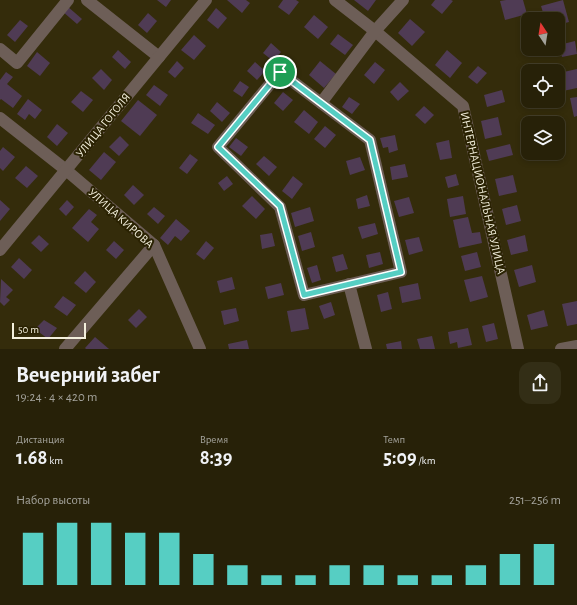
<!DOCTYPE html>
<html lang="ru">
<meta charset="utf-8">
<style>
body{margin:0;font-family:"Alegreya Sans",sans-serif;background:#332e16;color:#f1f3f6;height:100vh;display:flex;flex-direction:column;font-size:15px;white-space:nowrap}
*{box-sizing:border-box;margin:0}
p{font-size:13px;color:#a4a39c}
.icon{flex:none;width:22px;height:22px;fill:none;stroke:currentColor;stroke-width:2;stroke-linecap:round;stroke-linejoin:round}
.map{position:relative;height:349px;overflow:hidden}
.side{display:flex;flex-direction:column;background:#272108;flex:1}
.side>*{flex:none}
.needle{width:26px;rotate:348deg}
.controls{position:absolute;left:521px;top:12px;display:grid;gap:8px}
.controls a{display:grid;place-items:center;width:44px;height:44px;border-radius:8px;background:#272108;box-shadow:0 2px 6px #0003,0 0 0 1px #433e29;font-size:20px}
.scale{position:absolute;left:12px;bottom:10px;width:74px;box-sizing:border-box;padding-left:4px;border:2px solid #f3efdc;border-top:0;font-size:11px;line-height:14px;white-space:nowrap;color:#f3efdc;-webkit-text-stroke:3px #2a2202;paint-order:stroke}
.pin{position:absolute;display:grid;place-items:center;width:34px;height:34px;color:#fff;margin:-17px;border:2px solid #fff;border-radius:50%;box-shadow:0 1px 4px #0007}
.round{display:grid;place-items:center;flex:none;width:42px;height:42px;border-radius:12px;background:#332e16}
.headline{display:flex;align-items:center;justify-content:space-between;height:68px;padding:0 16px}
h1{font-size:22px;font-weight:600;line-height:30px}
.metrics{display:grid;grid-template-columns:repeat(3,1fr);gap:6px;height:68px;padding:4px 16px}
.metrics div{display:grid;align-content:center}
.metrics b{font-size:20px;font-weight:600}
.metrics small{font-size:11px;font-weight:400}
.metrics p{font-size:11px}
.chart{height:112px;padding:8px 16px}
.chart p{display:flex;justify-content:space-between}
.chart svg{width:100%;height:72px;margin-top:4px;stroke:#56cec3;stroke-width:6}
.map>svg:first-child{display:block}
.building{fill:#4f3b54}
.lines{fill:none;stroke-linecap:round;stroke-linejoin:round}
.minor{stroke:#6d5e57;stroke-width:12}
.route-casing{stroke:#fff;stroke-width:8}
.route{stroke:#56cec3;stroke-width:5}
.labels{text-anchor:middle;stroke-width:4;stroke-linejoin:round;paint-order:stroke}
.street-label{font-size:12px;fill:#f3efdc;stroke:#2a2202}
</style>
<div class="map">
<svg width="577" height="349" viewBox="0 0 577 349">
<rect width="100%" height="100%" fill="#342c0b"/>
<g class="building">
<path d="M157 0H171L166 7Z"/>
<path d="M227 0H246L250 3 242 13Z"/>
<path d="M283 0H296L299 2 289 15 278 7Z"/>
<path d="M354 0H376L368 11Z"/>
<path d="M435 0H451L453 1 442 14 431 5Z"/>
<path d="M506 0H523L527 14 505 20 500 1Z"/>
<path d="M563 0 569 22 558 25V19H545L541 6Z"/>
<path d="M67 6 82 19 77 24 62 11Z"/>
<path d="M216 8 227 18 218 29 207 20Z"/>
<path d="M148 13 157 21 147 33 138 25Z"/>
<path d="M314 15 328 27 318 39 304 27Z"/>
<path d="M410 19 425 32 412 46 398 33Z"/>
<path d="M20 20 28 26 15 42 7 35Z"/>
<path d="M338 34 353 45 345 55 330 44Z"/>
<path d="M194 35 206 46 194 60 181 50Z"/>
<path d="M575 41 577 54 562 57 559 45Z"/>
<path d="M271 43 281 52 273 61 263 53Z"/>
<path d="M118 50 131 62 125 69 112 57Z"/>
<path d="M447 50 462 63 450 78 435 65Z"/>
<path d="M37 52 50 63 40 76 27 66Z"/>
<path d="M177 61 184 68 175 78 168 72Z"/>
<path d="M320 61 336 74 324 88 309 75Z"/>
<path d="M255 62 265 71 257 80 247 71Z"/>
<path d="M375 62 385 70 374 84 364 75Z"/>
<path d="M478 66 487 73 477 84 468 77Z"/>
<path d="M101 69 112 80 104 90 92 78Z"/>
<path d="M577 69V88L563 91 559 73Z"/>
<path d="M6 72 13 77 7 84 22 96 13 108 1 99 0 100V80Z"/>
<path d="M240 81 249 87 242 97 233 91Z"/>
<path d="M400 82 409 91 398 101 390 92Z"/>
<path d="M154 85 168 95 160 106 146 95Z"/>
<path d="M502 90 505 102 487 107 484 95Z"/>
<path d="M81 91 93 100 83 112 71 102Z"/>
<path d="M283 92 293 100 283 111 274 103Z"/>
<path d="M349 97 360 104 352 114 342 107Z"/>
<path d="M577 97V116L574 117 570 98Z"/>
<path d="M28 99 42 110 35 119 29 114 25 120 17 114Z"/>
<path d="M138 100 157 115 140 136 121 121Z"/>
<path d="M217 102 230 113 222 122 210 111Z"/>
<path d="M424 106 434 115 425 124 415 115Z"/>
<path d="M304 110 318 122 309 134 294 122Z"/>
<path d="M198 113 215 125 208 134 191 123Z"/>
<path d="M498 117 502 135 485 139 481 121Z"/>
<path d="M57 124 68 133 57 146 47 137Z"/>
<path d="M325 126 336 135 325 148 314 139Z"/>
<path d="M395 135 398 150 389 153 388 147 383 148 380 138Z"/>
<path d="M120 136 129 145 119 156 109 147Z"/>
<path d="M236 138 248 147 241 156 229 147Z"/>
<path d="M449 140 452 158 440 160 436 143Z"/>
<path d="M510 144 513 155 489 161 486 150Z"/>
<path d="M3 147 15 157 3 171 0 168V151Z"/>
<path d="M104 152 116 162 101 180 89 170Z"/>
<path d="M190 154 198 160 187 174 179 168Z"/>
<path d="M264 156 277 167 269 176 256 164Z"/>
<path d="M360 157 365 170 350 175 346 161Z"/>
<path d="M405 164 408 177 392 180 390 167Z"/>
<path d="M26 166 38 176 27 188 15 178Z"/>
<path d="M456 174 459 185 448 188 445 177Z"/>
<path d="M513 175 517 192 499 196 495 179Z"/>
<path d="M227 176 233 184 224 191 218 183Z"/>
<path d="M293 176 303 184 292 199 282 191Z"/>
<path d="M133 185 144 195 134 205 124 195Z"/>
<path d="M367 195 370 206 358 209 356 199Z"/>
<path d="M252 196 265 209 256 219 242 206Z"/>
<path d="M463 196 466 214 450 217 447 199Z"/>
<path d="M409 197 414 213 399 217 394 201Z"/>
<path d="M0 200 10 209 0 221Z"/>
<path d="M67 200 74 207 66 216 59 209Z"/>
<path d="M517 205 521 221 506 225 502 209Z"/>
<path d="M154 207 165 216 158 224 147 214Z"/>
<path d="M310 207 314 221 295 227 291 213Z"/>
<path d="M89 209 97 215 91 222 99 229 88 242 72 228Z"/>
<path d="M468 217 472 233 480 232 482 243 459 248 453 220Z"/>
<path d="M176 219 190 231 181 241 175 236 168 245 160 238Z"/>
<path d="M375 223 378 234 362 239 358 227Z"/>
<path d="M311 232 315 247 302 251 298 236Z"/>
<path d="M272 233 275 246 262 249 260 235Z"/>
<path d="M39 235 49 244 41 252 31 243Z"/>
<path d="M525 235 528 251 511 255 507 240Z"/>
<path d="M419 237 423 251 409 255 405 240Z"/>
<path d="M114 241 124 250 116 259 106 250Z"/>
<path d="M206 241 214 248 204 260 196 254Z"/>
<path d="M380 252 383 264 369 268 366 255Z"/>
<path d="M477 252 481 267 465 271 461 256Z"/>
<path d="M343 254 348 269 336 272 332 257Z"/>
<path d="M19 258 32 270 24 279 11 267Z"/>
<path d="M317 265 321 280 312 283 307 268Z"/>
<path d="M532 265 536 282 519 287 514 270Z"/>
<path d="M85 271 96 282 86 293 74 283Z"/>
<path d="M482 276 488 297 470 302 464 280Z"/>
<path d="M232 277 235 289 220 293 217 281Z"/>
<path d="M1 279 13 290 6 297 10 300 4 306 0 302Z"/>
<path d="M281 283 284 295 268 299 265 287Z"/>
<path d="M418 283 421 299 402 303 399 287Z"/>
<path d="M388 292 392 309 381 312 377 295Z"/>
<path d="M63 296 76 305 67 316 54 307Z"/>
<path d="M577 301V324L567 326 562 304Z"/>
<path d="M331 302 335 315 324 319 319 306Z"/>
<path d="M236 308 239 321 224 325 221 311Z"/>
<path d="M305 308 309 329 291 332 287 311Z"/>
<path d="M139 309 147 317 136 328 128 320Z"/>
<path d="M544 310 548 326 531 330 527 315Z"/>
<path d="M44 320 57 328 48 339 35 329Z"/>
<path d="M494 323 498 339 486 342 482 326Z"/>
<path d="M468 328 472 345 458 348 457 342 450 344 448 332Z"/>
<path d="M432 336 435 349H420L417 339Z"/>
<path d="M95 337 109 349H86L85 348Z"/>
<path d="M247 340 249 349H229L228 344Z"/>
<path d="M401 341 402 349H387L386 344Z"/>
</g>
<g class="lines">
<g class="minor">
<path d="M87 0 159 57"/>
<path d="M335 0 375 31 463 106 518 349"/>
<path d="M0 49 17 63 68 0"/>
<path d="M280 72 370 140 401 272 304 295 280 207 218 147Z"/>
<path d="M321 103 375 31 403 0"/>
<path d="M0 118 66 170 154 245 200 349"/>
<path d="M0 250 206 0"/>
<path d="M349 284 366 349"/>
<path d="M65 349 154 245"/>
<path d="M561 349 577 346"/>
</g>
</g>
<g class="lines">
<g class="route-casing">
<path id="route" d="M280 72 370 140 401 272 304 295 280 206 218 147Z"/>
</g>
<use href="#route" class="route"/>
</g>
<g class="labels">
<g class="street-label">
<text transform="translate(103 125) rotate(-51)" y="4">УЛИЦА ГОГОЛЯ</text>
<text transform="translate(483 193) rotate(77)" y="4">ИНТЕРНАЦИОНАЛЬНАЯ УЛИЦА</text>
<text transform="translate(121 218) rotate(42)" y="4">УЛИЦА КИРОВА</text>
</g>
</g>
</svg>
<div class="controls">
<a><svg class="needle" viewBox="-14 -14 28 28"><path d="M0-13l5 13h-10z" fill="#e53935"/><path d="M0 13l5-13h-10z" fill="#a4a39c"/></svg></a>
<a><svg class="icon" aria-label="locate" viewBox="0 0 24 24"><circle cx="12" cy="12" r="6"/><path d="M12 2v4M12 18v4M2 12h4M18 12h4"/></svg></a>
<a><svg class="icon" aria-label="layers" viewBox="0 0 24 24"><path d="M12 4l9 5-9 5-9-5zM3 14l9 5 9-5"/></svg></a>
</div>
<div class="scale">50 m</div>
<div class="pin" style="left:280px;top:72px;background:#1e9e55"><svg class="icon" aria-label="arrive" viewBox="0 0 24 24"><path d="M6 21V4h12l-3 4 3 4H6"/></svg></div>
</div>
<section class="side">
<div class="headline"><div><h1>Вечерний забег</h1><p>19:24 · 4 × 420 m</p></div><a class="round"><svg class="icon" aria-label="share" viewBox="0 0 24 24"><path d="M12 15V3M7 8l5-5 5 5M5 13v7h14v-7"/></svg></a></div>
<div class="metrics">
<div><p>Дистанция</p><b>1.68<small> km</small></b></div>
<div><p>Время</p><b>8:39</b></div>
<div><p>Темп</p><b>5:09<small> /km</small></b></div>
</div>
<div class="chart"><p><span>Набор высоты</span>251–256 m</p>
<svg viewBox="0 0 160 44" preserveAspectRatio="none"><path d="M5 44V12M15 44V6M25 44V6M35 44V12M45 44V12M55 44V25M65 44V32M75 44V38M85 44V38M95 44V32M105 44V32M115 44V38M125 44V38M135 44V32M145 44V25M155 44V19"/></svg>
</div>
</section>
